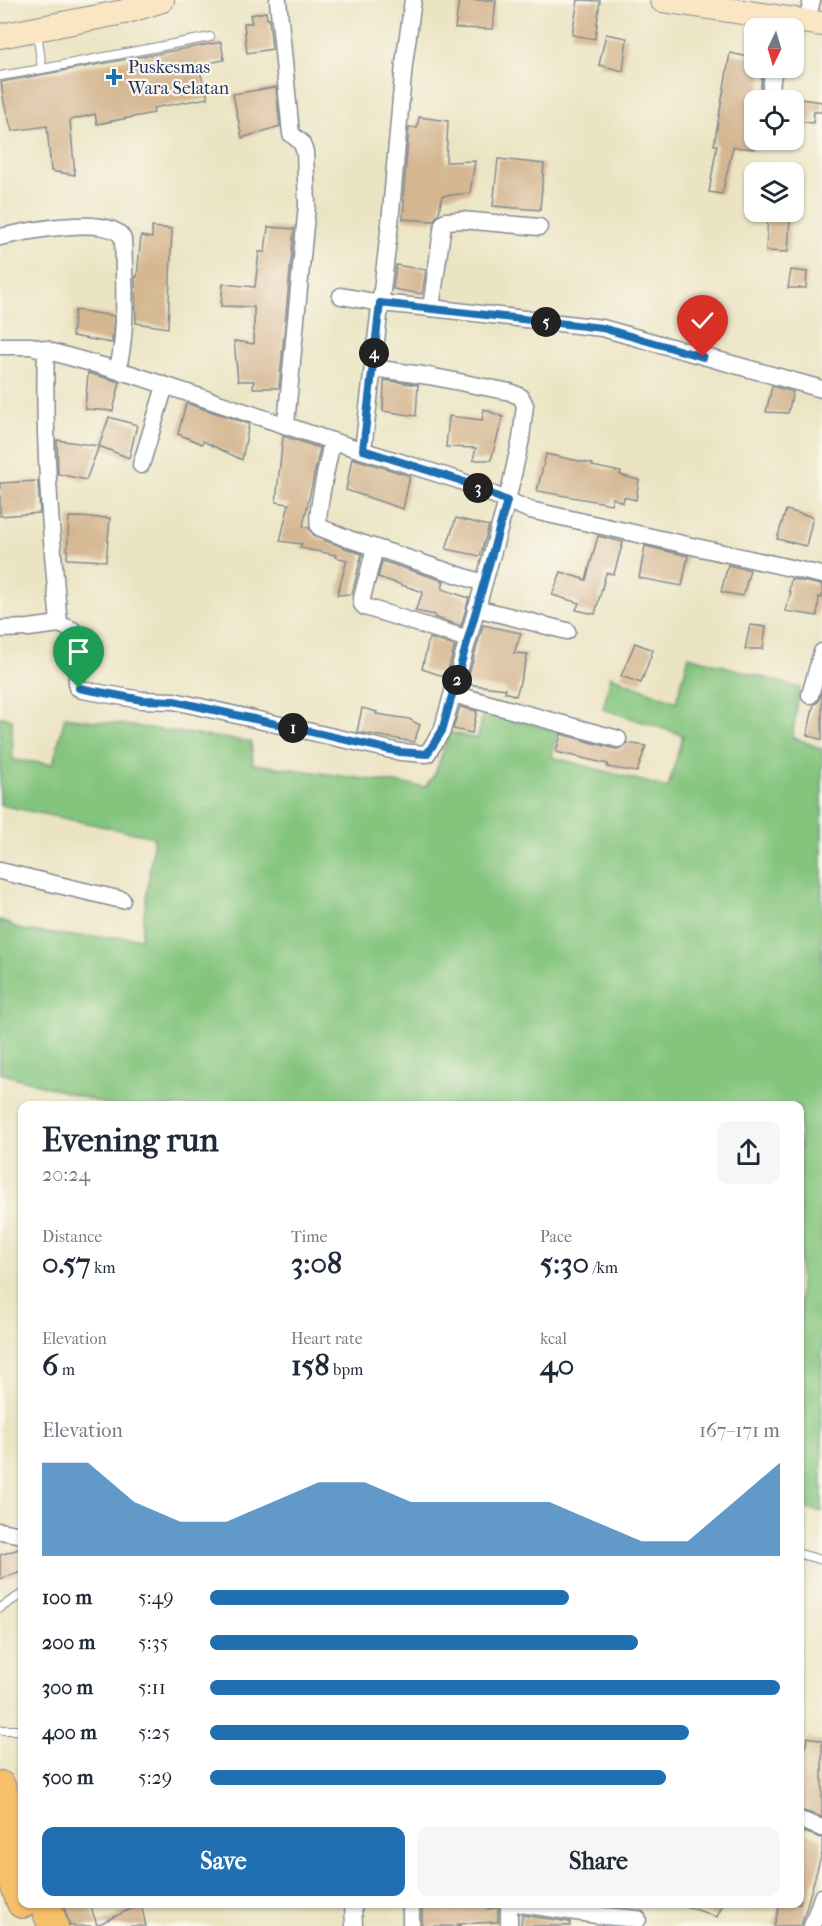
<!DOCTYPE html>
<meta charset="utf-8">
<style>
body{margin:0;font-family:"IM FELL French Canon",serif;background:#f6f6f7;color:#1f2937;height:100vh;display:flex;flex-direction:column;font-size:22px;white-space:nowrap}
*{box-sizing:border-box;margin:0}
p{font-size:20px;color:#747a83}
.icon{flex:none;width:33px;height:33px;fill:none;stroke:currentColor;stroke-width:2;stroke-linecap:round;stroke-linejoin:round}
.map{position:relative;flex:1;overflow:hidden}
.side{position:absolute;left:18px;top:1101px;width:786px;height:807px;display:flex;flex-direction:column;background:#fff;border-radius:12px;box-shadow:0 2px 4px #0004}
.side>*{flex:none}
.needle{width:39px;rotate:185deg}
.tools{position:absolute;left:744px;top:18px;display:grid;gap:12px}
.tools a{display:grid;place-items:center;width:60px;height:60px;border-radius:12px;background:#fff;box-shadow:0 2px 4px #0004;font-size:30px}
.pin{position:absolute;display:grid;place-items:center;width:51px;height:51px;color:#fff;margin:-62px -26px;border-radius:50% 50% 50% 0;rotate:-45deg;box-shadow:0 0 6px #0007}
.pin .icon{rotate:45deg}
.km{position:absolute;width:30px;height:30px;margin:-15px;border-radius:50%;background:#222;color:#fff;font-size:16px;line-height:30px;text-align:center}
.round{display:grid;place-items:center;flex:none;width:63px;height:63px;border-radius:12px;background:#f6f6f7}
.headline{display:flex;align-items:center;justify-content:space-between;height:102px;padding:0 24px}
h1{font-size:33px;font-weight:700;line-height:45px}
.stats{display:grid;grid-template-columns:repeat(3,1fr);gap:9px;height:102px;padding:6px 24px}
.stats div{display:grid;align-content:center}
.stats b{font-size:30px;font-weight:700}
.stats small{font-size:16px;font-weight:400}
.stats p{font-size:16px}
.chart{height:168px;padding:12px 24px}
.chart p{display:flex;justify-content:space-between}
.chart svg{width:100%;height:108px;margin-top:6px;fill:#1f6fb2;opacity:.7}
.button{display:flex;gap:12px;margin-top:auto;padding:12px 24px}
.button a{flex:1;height:69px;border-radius:12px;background:#1f6fb2;color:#fff;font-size:24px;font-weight:700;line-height:69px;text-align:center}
.button a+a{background:#f6f6f7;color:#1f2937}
ul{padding:0 24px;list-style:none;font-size:20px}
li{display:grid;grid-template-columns:96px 72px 1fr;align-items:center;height:45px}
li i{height:15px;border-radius:8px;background:#1f6fb2}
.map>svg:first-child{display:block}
.green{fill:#84c57e;stroke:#507a6e;stroke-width:1.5}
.building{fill:#d4b691}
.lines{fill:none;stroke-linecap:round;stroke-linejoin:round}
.lane-casing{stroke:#838a90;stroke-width:10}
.street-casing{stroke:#838a90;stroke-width:19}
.secondary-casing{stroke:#838a90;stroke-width:26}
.highway-casing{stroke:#838a90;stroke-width:32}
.lane{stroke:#fff;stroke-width:8}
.street{stroke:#fff;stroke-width:16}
.secondary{stroke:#fbe6c4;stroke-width:24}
.highway{stroke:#f6c06b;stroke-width:30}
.route-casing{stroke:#fff;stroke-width:12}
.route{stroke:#1f6fb2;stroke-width:8}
.poi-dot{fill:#1f6fb2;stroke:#fbf7ec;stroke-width:2}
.labels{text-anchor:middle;stroke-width:4.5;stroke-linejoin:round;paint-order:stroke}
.poi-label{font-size:18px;fill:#1b2f5e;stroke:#fbf7ec;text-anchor:start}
</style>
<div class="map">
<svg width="822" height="1926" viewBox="0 0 822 1926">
<rect width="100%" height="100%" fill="#fbf7ec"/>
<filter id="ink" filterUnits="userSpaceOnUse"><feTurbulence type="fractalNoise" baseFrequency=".0167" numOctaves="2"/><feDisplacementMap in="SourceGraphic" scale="12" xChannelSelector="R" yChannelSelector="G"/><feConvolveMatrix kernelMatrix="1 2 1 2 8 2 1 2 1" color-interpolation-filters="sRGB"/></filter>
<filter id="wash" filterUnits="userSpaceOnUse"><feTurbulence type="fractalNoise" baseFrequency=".008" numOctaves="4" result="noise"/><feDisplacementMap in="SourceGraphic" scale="24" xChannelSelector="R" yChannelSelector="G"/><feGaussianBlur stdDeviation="1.35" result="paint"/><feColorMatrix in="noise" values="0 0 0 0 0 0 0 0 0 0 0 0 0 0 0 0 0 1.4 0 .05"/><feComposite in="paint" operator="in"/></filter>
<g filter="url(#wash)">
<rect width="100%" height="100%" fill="#ebe4c3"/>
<path class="green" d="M689 656 800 688 792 737 822 749V1512L800 1507V1106H113L0 1073V920L22 930 74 936 141 938 154 837 0 805V717L12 719 13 760 53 764 65 717 251 742 253 764 425 787 435 774 450 732 477 739 483 712 557 731 552 757 668 788 683 735 603 709 611 676 676 702Z"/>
<g id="blocks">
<g class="building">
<path d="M459 0H496L493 29 455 28Z"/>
<path d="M578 0 600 1 595 39 572 35Z"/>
<path d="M266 12 267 19H269L272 49 247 53 244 23H252L250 15Z"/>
<path d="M606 34 627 38 623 71 599 65Z"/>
<path d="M221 42 224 60 198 65 208 98 153 108 154 113 97 124 95 114 70 120 75 175 51 171 47 126 12 131 4 103 1 82Z"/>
<path d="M730 53 754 58V68H763L759 100H754V149L733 147 722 194 709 192 717 145H714Z"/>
<path d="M276 87 280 126 242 138 233 94Z"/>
<path d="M794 98 822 102V112H814L813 123 794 121Z"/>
<path d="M419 117 448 121 446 162 475 161 470 193 442 196 439 213 433 221 403 219 404 200H403L409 127 417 128Z"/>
<path d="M498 159 544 164 540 210 493 206Z"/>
<path d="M768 216 790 217 788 252 766 251Z"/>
<path d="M152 227 172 229 168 328 136 323 135 277H137L141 236 152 238Z"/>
<path d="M268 227 294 229 279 388H253L254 381H238L234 341 254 344V307L221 306 223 284 255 287 259 252H265Z"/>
<path d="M396 265 426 270 422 294 393 289Z"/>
<path d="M791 270 807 272 806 288H788Z"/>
<path d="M75 310 114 316 112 343 72 336Z"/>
<path d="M88 373 120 382 113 411 85 409Z"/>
<path d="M384 380 418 385 416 416 383 411Z"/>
<path d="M772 386 793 392 788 413 766 412Z"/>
<path d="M186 403 249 424 242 460 203 441 202 444 178 434Z"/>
<path d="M484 409 503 417 491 460H473L476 448 446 447 449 416 482 420Z"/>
<path d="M109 417 137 425 129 458 99 446Z"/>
<path d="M283 436 320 448 303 526 309 528 315 537 362 554 352 594 337 595 347 560 335 557 336 555 300 548 302 544 280 541 289 504 276 502Z"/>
<path d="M57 440 99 446 86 480 58 474Z"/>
<path d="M546 454 593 464 592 466 621 472 620 475 639 480 636 500 624 497 623 503 613 498 611 504 537 491Z"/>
<path d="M352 458 410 476 403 509 346 490Z"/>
<path d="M38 481 40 513 0 516V483Z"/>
<path d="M786 510 813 517 806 546 777 539Z"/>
<path d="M69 517 110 518 106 561 67 559Z"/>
<path d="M456 518 489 526 480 556 446 549Z"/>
<path d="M598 536 623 542 614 574 606 573 595 614 576 610 579 603 552 595 561 572 586 580Z"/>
<path d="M645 546 688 556 682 586 639 578Z"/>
<path d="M382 561 444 581 442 589 469 598 461 626 434 617 435 615 415 611 423 592 378 577Z"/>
<path d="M728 565 750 570 743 596 721 592Z"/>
<path d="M791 579 822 585V598L819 597 817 616 785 611 791 592 789 591Z"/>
<path d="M483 625 521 633 514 653 528 654 516 696 505 692 506 689 466 684Z"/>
<path d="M750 625 766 627 763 649H745Z"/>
<path d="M429 638 455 646 446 677 422 669Z"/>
<path d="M635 643 653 650 641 683 621 676Z"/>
<path d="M822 691V740L807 735 814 704 818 702Z"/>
<path d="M460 707 477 711 472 733 453 729Z"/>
<path d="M362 708 377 712 376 714 409 719 420 725 414 742 357 732Z"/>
<path d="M561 734 615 749H621L627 743 646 746 637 772 607 767 608 764 556 752Z"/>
<path d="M22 1548V1572L0 1579V1555Z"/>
<path d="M808 1737 822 1741V1817L800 1810V1752L803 1753Z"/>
<path d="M803 1832 822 1838V1853L801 1926H774L780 1904H800V1843Z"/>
<path d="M63 1904H90L97 1925 141 1904 146 1926H70Z"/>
<path d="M422 1904H457V1906L487 1905 488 1909 498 1908V1922L458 1924 462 1926H422Z"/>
<path d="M683 1904H723L717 1917 683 1905Z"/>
<path d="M522 1915 570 1922V1926H521Z"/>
</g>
</g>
</g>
<g filter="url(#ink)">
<use href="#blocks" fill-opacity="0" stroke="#838a90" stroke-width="1.5"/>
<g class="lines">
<g class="lane-casing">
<g id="lane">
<path d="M37 31 42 69 210 37"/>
<path d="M0 76 42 69"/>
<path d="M800 1554 822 1560"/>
<path d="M0 1608 22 1594"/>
<path d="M0 1730H22"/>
</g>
</g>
<g class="street-casing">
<g id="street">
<path d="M278 0 291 134 301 142 305 152 307 205 286 424"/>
<path d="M807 21 812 0"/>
<path d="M769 100 774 68"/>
<path d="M0 237C23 232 114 213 123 239 124 267 128 349 116 370"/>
<path d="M341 296 380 303 431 308 443 224 446 221 462 220 539 227"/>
<path d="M431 308 602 328 822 389"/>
<path d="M0 346H31L134 375 332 441 458 480 530 510 822 575"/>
<path d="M46 349C43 441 51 533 59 624L73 630 77 636V687L82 690 142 700 174 701 400 752 427 754 442 731 507 501 521 439 525 405 521 397 510 392 429 376 373 368"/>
<path d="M332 441C329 459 315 513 319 527L349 539 483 583"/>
<path d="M363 450 390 223 404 64 413 0"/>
<path d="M141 465 165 386"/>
<path d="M375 548 362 598V604L365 607 468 639"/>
<path d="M476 608 567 631"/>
<path d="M0 629 29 628 59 624"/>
<path d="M453 694 618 739"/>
<path d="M810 695 822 652"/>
<path d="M0 871 122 900"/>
<path d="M0 1531 22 1535"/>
<path d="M800 1820 822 1828"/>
<path d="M353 1904 354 1926"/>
<path d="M509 1904V1926"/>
<path d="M520 1904 604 1916 638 1919"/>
<path d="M411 1926V1904"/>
<path d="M812 1926 822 1897"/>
</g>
</g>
<g class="secondary-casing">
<g id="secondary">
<path d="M662 0 822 24"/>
<path d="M0 36 124 12 162 0"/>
</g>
</g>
<g class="highway-casing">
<g id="highway">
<path d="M0 1786 22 1845"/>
<path d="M0 1842 22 1903"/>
<path d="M45 1904 53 1926"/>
</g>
</g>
<use href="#lane" class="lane"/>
<use href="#street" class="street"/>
<use href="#secondary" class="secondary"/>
<use href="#highway" class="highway"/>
</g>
</g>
<g class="lines" filter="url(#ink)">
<g class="route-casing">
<path id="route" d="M79 688 142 700 174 701 400 752 427 754 442 731 507 501 459 480 363 450 380 303 602 328 703 357"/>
</g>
<use href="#route" class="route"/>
</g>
<path class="poi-dot" d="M111 68h6v6h6v6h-6v6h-6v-6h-6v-6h6z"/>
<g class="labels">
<g class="poi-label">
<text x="128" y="73">Puskesmas<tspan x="128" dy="21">Wara Selatan</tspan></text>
</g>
</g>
</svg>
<div class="tools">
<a><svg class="needle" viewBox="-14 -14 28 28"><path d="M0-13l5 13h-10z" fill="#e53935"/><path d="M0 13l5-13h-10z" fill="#747a83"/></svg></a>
<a><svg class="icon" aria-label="locate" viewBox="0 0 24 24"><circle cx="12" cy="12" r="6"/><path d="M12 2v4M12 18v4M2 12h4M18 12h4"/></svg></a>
<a><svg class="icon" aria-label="layers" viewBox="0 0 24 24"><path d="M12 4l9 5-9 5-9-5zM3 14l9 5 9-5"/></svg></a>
</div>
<div class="pin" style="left:79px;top:688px;background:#1e9e55"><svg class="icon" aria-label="arrive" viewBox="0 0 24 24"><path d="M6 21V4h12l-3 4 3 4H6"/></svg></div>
<div class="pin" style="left:703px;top:357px;background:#d93025"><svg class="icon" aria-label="check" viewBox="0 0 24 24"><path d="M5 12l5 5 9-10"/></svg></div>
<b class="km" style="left:293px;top:728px">1</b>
<b class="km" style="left:457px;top:680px">2</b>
<b class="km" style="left:478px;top:488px">3</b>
<b class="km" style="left:374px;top:353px">4</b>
<b class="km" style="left:546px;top:322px">5</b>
<section class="side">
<div class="headline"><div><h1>Evening run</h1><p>20:24</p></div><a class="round"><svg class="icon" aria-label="share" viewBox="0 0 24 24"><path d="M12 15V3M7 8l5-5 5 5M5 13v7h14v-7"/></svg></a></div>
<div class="stats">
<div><p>Distance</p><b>0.57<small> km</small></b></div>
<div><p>Time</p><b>3:08</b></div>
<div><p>Pace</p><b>5:30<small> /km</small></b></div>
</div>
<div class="stats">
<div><p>Elevation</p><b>6<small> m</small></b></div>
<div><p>Heart rate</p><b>158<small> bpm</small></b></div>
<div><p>kcal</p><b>40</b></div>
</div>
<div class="chart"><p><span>Elevation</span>167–171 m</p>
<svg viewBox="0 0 160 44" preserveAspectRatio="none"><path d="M0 44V6L10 6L20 22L30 30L40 30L50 22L60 14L70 14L80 22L90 22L100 22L110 22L120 30L130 38L140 38L150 22L160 6V44z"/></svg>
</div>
<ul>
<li><b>100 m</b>5:49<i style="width:63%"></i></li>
<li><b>200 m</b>5:35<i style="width:75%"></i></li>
<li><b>300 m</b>5:11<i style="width:100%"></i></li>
<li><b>400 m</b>5:25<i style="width:84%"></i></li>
<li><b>500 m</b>5:29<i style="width:80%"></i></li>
</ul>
<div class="button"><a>Save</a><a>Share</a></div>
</section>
</div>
